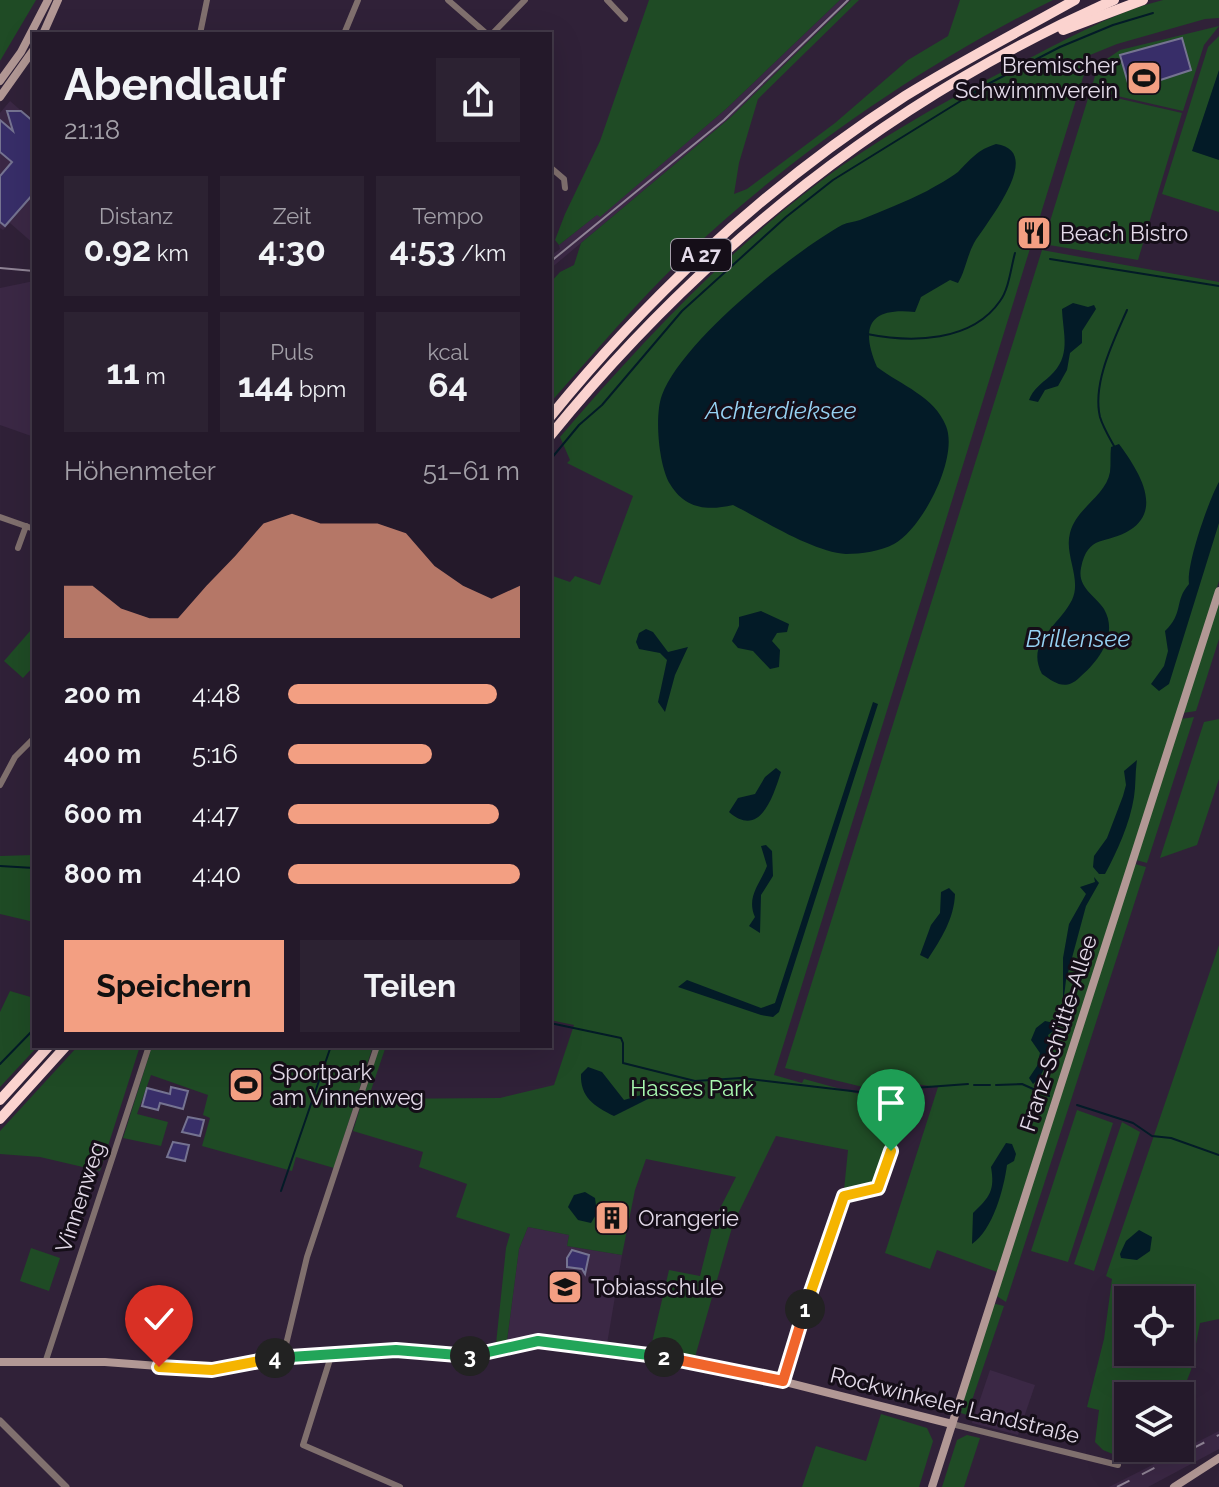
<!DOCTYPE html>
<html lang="de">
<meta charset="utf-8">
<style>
body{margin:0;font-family:Raleway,sans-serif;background:#2c2232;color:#f1f3f6;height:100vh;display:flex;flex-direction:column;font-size:30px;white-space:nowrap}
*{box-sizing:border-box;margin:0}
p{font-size:26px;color:#a3a0a8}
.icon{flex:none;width:44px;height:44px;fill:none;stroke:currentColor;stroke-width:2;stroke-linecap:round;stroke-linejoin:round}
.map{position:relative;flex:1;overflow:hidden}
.panel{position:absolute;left:32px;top:32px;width:520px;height:1016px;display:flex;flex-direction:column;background:#24192a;border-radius:0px;box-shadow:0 8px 32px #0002,0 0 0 2px #413847}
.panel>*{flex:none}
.tools{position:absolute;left:1114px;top:1286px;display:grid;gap:16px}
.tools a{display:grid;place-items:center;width:80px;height:80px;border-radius:0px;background:#24192a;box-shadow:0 8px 32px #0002,0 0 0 2px #413847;font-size:40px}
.pin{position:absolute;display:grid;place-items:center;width:68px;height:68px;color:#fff;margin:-82px -34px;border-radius:50% 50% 50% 0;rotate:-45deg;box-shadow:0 0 8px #0007}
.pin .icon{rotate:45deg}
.km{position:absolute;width:40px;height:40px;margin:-20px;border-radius:50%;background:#222;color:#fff;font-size:22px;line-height:40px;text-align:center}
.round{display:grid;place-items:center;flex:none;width:84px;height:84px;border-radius:0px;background:#2c2232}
.overview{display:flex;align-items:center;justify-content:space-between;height:136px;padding:0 32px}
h1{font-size:44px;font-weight:700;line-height:60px}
.stats{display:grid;grid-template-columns:repeat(3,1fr);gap:12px;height:136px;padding:8px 32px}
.stats div{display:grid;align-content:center;border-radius:0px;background:#2c2232;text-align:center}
.stats b{font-size:34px;font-weight:700}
.stats small{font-size:22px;font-weight:400}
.stats p{font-size:22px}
.chart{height:224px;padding:16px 32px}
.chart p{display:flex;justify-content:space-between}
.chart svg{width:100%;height:144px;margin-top:8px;fill:#f39f82;opacity:.7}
.button{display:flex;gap:16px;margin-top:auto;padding:16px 32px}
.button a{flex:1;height:92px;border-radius:0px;background:#f39f82;color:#111;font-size:32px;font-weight:700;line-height:92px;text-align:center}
.button a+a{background:#2c2232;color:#f1f3f6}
ul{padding:0 32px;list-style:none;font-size:26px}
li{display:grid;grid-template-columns:128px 96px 1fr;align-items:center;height:60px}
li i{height:20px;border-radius:10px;background:#f39f82}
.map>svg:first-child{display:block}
.built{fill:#3b2845}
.green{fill:#1f4b25;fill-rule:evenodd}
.water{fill:#031b27}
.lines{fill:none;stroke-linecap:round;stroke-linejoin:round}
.stream{stroke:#031b27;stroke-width:2}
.building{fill:#382e69;stroke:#757391;stroke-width:2}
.minor{stroke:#80706e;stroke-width:6}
.tertiary{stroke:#80706e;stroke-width:7}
.secondary{stroke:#b29895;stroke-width:8}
.motorway{stroke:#fbd3cf;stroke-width:10}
.tram{stroke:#908496;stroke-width:2}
.rail{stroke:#908496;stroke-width:2;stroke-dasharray:14 14;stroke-linecap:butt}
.split-1-casing{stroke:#fff;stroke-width:16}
.split-2-casing{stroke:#fff;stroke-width:16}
.split-3-casing{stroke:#fff;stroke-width:16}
.split-4-casing{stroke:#fff;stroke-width:16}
.split-5-casing{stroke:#fff;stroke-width:16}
.split-1{stroke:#f5b400;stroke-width:10}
.split-2{stroke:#f0652b;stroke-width:10}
.split-3{stroke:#22a559;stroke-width:10}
.split-4{stroke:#22a559;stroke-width:10}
.split-5{stroke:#f5b400;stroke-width:10}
.labels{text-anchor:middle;stroke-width:6;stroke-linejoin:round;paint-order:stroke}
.shield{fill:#150e18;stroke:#a69eab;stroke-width:2}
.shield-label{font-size:20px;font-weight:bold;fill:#e4dbea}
.poi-label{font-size:22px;fill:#e4dbea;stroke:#150e18;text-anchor:start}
.street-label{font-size:22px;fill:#e4dbea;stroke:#150e18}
.park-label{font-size:22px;fill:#aafbb1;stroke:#150e18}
.water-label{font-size:24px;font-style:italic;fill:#96d2f3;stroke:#150e18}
</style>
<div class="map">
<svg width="1219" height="1487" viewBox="0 0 1219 1487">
<rect width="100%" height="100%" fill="#302138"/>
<g class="built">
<path d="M840 0H851L731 117 550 269V256L560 249 559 245 598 214 600 216 726 109Z"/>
<path d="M10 101 34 122V244L10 223 3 230 0 228V113Z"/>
<path d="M34 281V437L0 425V288Z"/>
<path d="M528 1227 569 1235 567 1246 622 1255 607 1344 545 1335 507 1341 519 1249Z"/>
<path d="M990 1370 1035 1385 1018 1435 972 1423Z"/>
<path d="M1219 1431V1449L1148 1487H1109Z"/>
</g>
<g class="green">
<path d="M0 0H36L0 61Z"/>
<path d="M649 0H840L726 109 600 217 597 215 559 245 555 240 565 214 600 141Z"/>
<path d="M851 0H859L758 99 739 163 734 194 747 189 835 123 908 60 948 36 960 0H1053C923 64 790 156 685 256 637 302 594 353 550 403V283L560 272 574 265 581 243 731 117Z"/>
<path d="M1163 0H1219V18L1205 19 1117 44 1090 55 774 1075 802 1083 804 1079 870 1097 885 1088H867L785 1068 1042 250 1219 282V581L997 1272 937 1250 930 1269 885 1253 938 1087 908 1083 876 1187 844 1190 848 1150 776 1136 733 1224 695 1357 650 1351 669 1270 700 1276 714 1220 736 1177 646 1159 635 1190 622 1255 567 1246 569 1235 528 1227 519 1249 507 1341 496 1344 506 1248 510 1234 456 1217 467 1184 419 1167 423 1152 353 1131 379 1046H386L368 1099 500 1098 554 1085 574 1025 550 1020V575L570 582 575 576 600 585 633 496 567 463 570 460 560 437C645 338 734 243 840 167 898 127 961 92 1024 61 1069 38 1115 12 1163 0Z"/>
<path d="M1219 26 1204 45 1183 111 1091 90 1098 65 1120 50Z"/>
<path d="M1219 36V212L1162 194 1208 47Z"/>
<path d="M1090 92 1182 113 1138 260 1043 244Z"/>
<path d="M1219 602V639L1196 711 1183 713Z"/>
<path d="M31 630 34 633V666L23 678 4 661Z"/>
<path d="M1194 717 1147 863 1136 860 1181 719Z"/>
<path d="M1219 719V779L1197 845 1160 858 1204 722Z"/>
<path d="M34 855V922L0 914V856Z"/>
<path d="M1135 864 1146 867 1006 1302 995 1295Z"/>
<path d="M1219 945V1319L1200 1323 1191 1370 1180 1398V1396H1128V1448H1157L1154 1453 1132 1462 1103 1450 1095 1442 1099 1410 1087 1407 1104 1339 1112 1279 1106 1276ZM1128 1300H1180V1352H1128Z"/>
<path d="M10 991 34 998V1046H38L0 1087V1012Z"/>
<path d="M78 1046H140L100 1171 40 1157 0 1154V1131Z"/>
<path d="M152 1046H373L334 1168 296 1157 292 1171 202 1146 210 1118 203 1115 208 1095 151 1075 137 1114 168 1122 161 1146 123 1138Z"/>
<path d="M1077 1110 1113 1123 1068 1262 1031 1251Z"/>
<path d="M1122 1122 1140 1132 1094 1271 1074 1264Z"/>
<path d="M31 1248 60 1258 49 1291 20 1281Z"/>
<path d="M996 1304 1004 1306 967 1415 961 1413 966 1386 992 1305Z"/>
<path d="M881 1414 927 1428 933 1441 919 1487H802L816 1446 866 1461Z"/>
<path d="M967 1435 980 1438 964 1487H942L957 1440Z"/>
</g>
<g class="water">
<path d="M1219 70V160L1192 151Z"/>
<path d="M996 144C1046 151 987 222 974 243 967 256 965 272 958 283L950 280 921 297 915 312C869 307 860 327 877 367 901 385 935 397 946 426 959 458 922 529 894 544 881 551 861 554 846 554 813 552 763 520 733 505 707 511 685 509 670 484 659 466 654 416 662 395 682 341 792 253 842 225 848 222 854 222 860 220 882 211 905 202 927 191 937 185 949 179 958 172 971 159 977 150 996 144Z"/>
<path d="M1073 303 1088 307 1094 305 1096 309 1082 331V343L1070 353 1067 370 1058 386 1045 390 1038 402 1029 400C1033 389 1041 384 1050 376 1072 356 1063 335 1062 309Z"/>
<path d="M1119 444C1135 466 1165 508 1130 530 1107 545 1088 533 1081 568 1077 588 1096 596 1104 609 1119 635 1098 662 1079 678 1065 691 1055 683 1042 674 1025 642 1059 626 1072 600 1082 579 1064 555 1070 533 1076 508 1106 496 1110 472 1111 464 1110 455 1111 447Z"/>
<path d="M1219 482V523L1169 684 1159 691 1151 684 1164 666 1168 651 1165 631C1184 613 1174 601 1189 584 1186 564 1210 497 1219 482Z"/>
<path d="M761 611 789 624 787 632 777 633 772 641 780 650 779 667 770 669 753 651 738 648 732 641 739 626V617Z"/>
<path d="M646 629 653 632 668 652 688 647 675 675 665 712 658 702 667 660 660 653 639 649 636 642 639 633Z"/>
<path d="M873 702 878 704 779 1012 773 1017 761 1015 678 987 687 980 761 1008 775 1003Z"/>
<path d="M1137 760C1135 772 1136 785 1134 797 1130 823 1117 852 1105 874H1099L1093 867 1094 856 1107 838 1123 796 1126 785 1124 771Z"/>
<path d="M776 768 781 772C773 797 760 839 729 812L738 798 755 794 765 777Z"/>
<path d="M766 845 772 851 773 876 761 895 760 933 749 926 755 917C746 897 760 884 767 866L761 846Z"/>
<path d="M1094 877 1099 883 1086 906 1066 980 1063 1005V958L1069 924 1086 894 1080 887 1095 882Z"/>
<path d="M949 888 955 894C954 919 941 939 928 959L920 955 931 925 940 913 941 892Z"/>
<path d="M1045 1021 1054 1023 1056 1029 1048 1035C1051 1050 1046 1074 1033 1084L1029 1078 1037 1066 1040 1053 1031 1040 1036 1028Z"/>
<path d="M588 1067 602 1072 624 1100 655 1091 656 1095 614 1116C594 1106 580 1097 581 1074Z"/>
<path d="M1006 1143 1012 1144 1016 1154 1014 1161 1007 1165C1004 1188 993 1230 972 1244L973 1213C990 1197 995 1190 991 1167Z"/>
<path d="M585 1192 595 1198 597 1213 591 1223 578 1220 568 1207 574 1195Z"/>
<path d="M1139 1230 1152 1237 1150 1251 1137 1260 1121 1258 1120 1254 1126 1241Z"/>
</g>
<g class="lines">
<g class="stream">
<path d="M1050 259 1219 286"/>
<path d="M867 334C912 343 972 342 1000 301 1009 289 1011 267 1015 253"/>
<path d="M1114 446C1109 437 1103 427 1100 417 1092 383 1114 340 1127 310"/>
<path d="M550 460 579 425 602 405 682 311 786 217 833 180 988 84 1060 47 1113 25 1153 13"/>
<path d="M0 866 34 868"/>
<path d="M550 1023 621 1038 623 1043V1063L695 1081 741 1078 860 1092 968 1084"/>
<path d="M0 1064 34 1029"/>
<path d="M974 1085H990"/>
<path d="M996 1085 1022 1084 1049 1096"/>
<path d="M1077 1105 1133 1123 1152 1136 1171 1138 1219 1155"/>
<path d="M281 1191 331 1046"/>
</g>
</g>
<g class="building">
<path d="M1182 38 1191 70 1130 90 1120 55Z"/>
<path d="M7 111H21L34 122 31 140 34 143V193L5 226 0 222V176L12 162 0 152V120L13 131Z"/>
<path d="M171 1087 188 1091 183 1109 160 1103 158 1110 142 1106 147 1088 170 1094Z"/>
<path d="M188 1117 204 1120 200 1136 182 1132Z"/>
<path d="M173 1142 189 1145 185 1161 167 1157Z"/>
<path d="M609 1204 619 1206 615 1232 604 1230Z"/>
<path d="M572 1250 589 1255 585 1274 582 1269 567 1267V1258Z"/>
</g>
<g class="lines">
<g class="minor">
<path d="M448 0 487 34"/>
<path d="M607 0 625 19"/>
<path d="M200 34 207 0"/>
<path d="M344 34 358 0"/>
<path d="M492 34 525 0"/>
<path d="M550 167 564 179 565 188"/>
<path d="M0 517 34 529"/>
<path d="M18 548 26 526"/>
<path d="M0 785 15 757 34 738"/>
<path d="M332 1353 303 1445 400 1487"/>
<path d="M283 1357 307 1257 377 1046"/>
<path d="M46 1360 149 1046"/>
<path d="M783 1381 794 1340 844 1196 878 1188 891 1151"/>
<path d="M952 1424 1118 1465"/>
</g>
<path class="tertiary" d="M0 1421 66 1487"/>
<g class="secondary">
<path d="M43 34 58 0"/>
<path d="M0 81 21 52 48 0"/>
<path d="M0 97 34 49"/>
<path d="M0 1362H105L212 1370 283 1357 332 1353 396 1350 465 1356 523 1343 551 1342 742 1371 952 1424"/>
<path d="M932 1487 1219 591"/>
<path d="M1174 1487 1219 1458"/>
</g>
<g class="motorway">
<path d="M1063 30 1143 0"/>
<path d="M550 417C651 293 770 183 905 96 960 62 1018 32 1075 0"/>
<path d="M550 436C702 249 892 97 1114 0"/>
<path d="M0 1100 49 1046"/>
<path d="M0 1119 66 1046"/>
</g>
<g class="tram">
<path d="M550 262 724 120 848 0"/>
<path d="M0 268 34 271"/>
</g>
<path class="rail" d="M1117 1487 1219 1435"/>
</g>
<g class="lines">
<g class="split-1-casing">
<path id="split-1" d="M805 1309 844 1196 878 1188 891 1151"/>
</g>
<g class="split-2-casing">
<path id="split-2" d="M664 1357 783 1381 805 1309"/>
</g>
<g class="split-3-casing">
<path id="split-3" d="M470 1356 538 1341 664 1357"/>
</g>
<g class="split-4-casing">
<path id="split-4" d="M275 1358 396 1350 470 1356"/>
</g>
<g class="split-5-casing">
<path id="split-5" d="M159 1367 212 1370 275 1358"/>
</g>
<use href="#split-1" class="split-1"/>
<use href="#split-2" class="split-2"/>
<use href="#split-3" class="split-3"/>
<use href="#split-4" class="split-4"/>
<use href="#split-5" class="split-5"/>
</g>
<defs>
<g id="stadium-square" transform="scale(1.8)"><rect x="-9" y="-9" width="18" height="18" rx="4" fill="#f39f82" stroke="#150e18"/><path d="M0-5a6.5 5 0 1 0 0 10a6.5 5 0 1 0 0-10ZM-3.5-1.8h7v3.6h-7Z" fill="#111"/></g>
<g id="restaurant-square" transform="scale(1.8)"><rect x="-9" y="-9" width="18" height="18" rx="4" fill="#f39f82" stroke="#150e18"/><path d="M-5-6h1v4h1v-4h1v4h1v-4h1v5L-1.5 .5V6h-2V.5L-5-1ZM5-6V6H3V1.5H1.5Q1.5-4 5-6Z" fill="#111"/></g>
<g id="building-square" transform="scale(1.8)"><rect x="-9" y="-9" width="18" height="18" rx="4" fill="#f39f82" stroke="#150e18"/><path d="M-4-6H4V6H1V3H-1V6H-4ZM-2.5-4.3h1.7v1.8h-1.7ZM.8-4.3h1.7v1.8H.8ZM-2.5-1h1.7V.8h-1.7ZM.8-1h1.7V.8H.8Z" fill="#111"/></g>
<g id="school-square" transform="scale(1.8)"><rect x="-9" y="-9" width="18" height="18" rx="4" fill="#f39f82" stroke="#150e18"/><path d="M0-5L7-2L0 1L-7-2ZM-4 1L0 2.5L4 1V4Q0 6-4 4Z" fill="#111"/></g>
</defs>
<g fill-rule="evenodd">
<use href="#stadium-square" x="1144" y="78"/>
<use href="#restaurant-square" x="1034" y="233"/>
<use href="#stadium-square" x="246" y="1085"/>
<use href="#building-square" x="612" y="1218"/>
<use href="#school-square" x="565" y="1287"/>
</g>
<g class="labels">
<rect class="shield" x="671" y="239" width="60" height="32" rx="6"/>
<g class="shield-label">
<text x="701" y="262">A 27</text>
</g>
<g class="poi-label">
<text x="1118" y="73" text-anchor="end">Bremischer<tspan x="1118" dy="25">Schwimmverein</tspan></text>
<text x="1060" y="241">Beach Bistro</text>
<text x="272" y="1080">Sportpark<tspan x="272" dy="25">am Vinnenweg</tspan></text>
<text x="638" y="1226">Orangerie</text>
<text x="591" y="1295">Tobiasschule</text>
</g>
<g class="street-label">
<text transform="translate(1058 1033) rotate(-72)" y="8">Franz-Schütte-Allee</text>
<text transform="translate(80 1197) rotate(-72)" y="8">Vinnenweg</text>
<text transform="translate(955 1405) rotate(14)" y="8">Rockwinkeler Landstraße</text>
</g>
<g class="park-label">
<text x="692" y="1096">Hasses Park</text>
</g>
<g class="water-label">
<text x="781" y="419">Achterdieksee</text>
<text x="1078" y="647">Brillensee</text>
</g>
</g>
</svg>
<div class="tools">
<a><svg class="icon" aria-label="locate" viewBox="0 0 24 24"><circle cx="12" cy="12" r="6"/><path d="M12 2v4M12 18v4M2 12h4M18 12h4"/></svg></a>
<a><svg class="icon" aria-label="layers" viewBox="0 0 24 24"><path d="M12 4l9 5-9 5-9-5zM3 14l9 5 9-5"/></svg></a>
</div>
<div class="pin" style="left:891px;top:1151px;background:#1e9e55"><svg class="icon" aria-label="arrive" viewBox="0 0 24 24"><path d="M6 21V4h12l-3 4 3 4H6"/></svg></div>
<div class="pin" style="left:159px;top:1367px;background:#d93025"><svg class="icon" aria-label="check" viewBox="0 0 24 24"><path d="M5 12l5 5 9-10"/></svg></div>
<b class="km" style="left:805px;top:1309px">1</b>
<b class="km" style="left:664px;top:1357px">2</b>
<b class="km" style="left:470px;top:1356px">3</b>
<b class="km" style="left:275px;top:1358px">4</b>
<section class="panel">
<div class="overview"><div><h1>Abendlauf</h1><p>21:18</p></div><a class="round"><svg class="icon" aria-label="share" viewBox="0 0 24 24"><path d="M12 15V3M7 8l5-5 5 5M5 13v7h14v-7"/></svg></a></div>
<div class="stats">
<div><p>Distanz</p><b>0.92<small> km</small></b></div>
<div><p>Zeit</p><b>4:30</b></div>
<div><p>Tempo</p><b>4:53<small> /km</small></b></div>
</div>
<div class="stats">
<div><b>11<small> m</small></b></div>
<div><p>Puls</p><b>144<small> bpm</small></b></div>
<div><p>kcal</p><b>64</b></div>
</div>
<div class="chart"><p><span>Höhenmeter</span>51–61 m</p>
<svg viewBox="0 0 160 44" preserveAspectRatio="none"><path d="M0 44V28L10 28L20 35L30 38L40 38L50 28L60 19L70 9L80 6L90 9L100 9L110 9L120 12L130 22L140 28L150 32L160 28V44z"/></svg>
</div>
<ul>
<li><b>200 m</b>4:48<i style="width:90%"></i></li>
<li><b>400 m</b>5:16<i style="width:62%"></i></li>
<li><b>600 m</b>4:47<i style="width:91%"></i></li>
<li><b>800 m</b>4:40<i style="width:100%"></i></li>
</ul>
<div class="button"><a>Speichern</a><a>Teilen</a></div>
</section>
</div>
